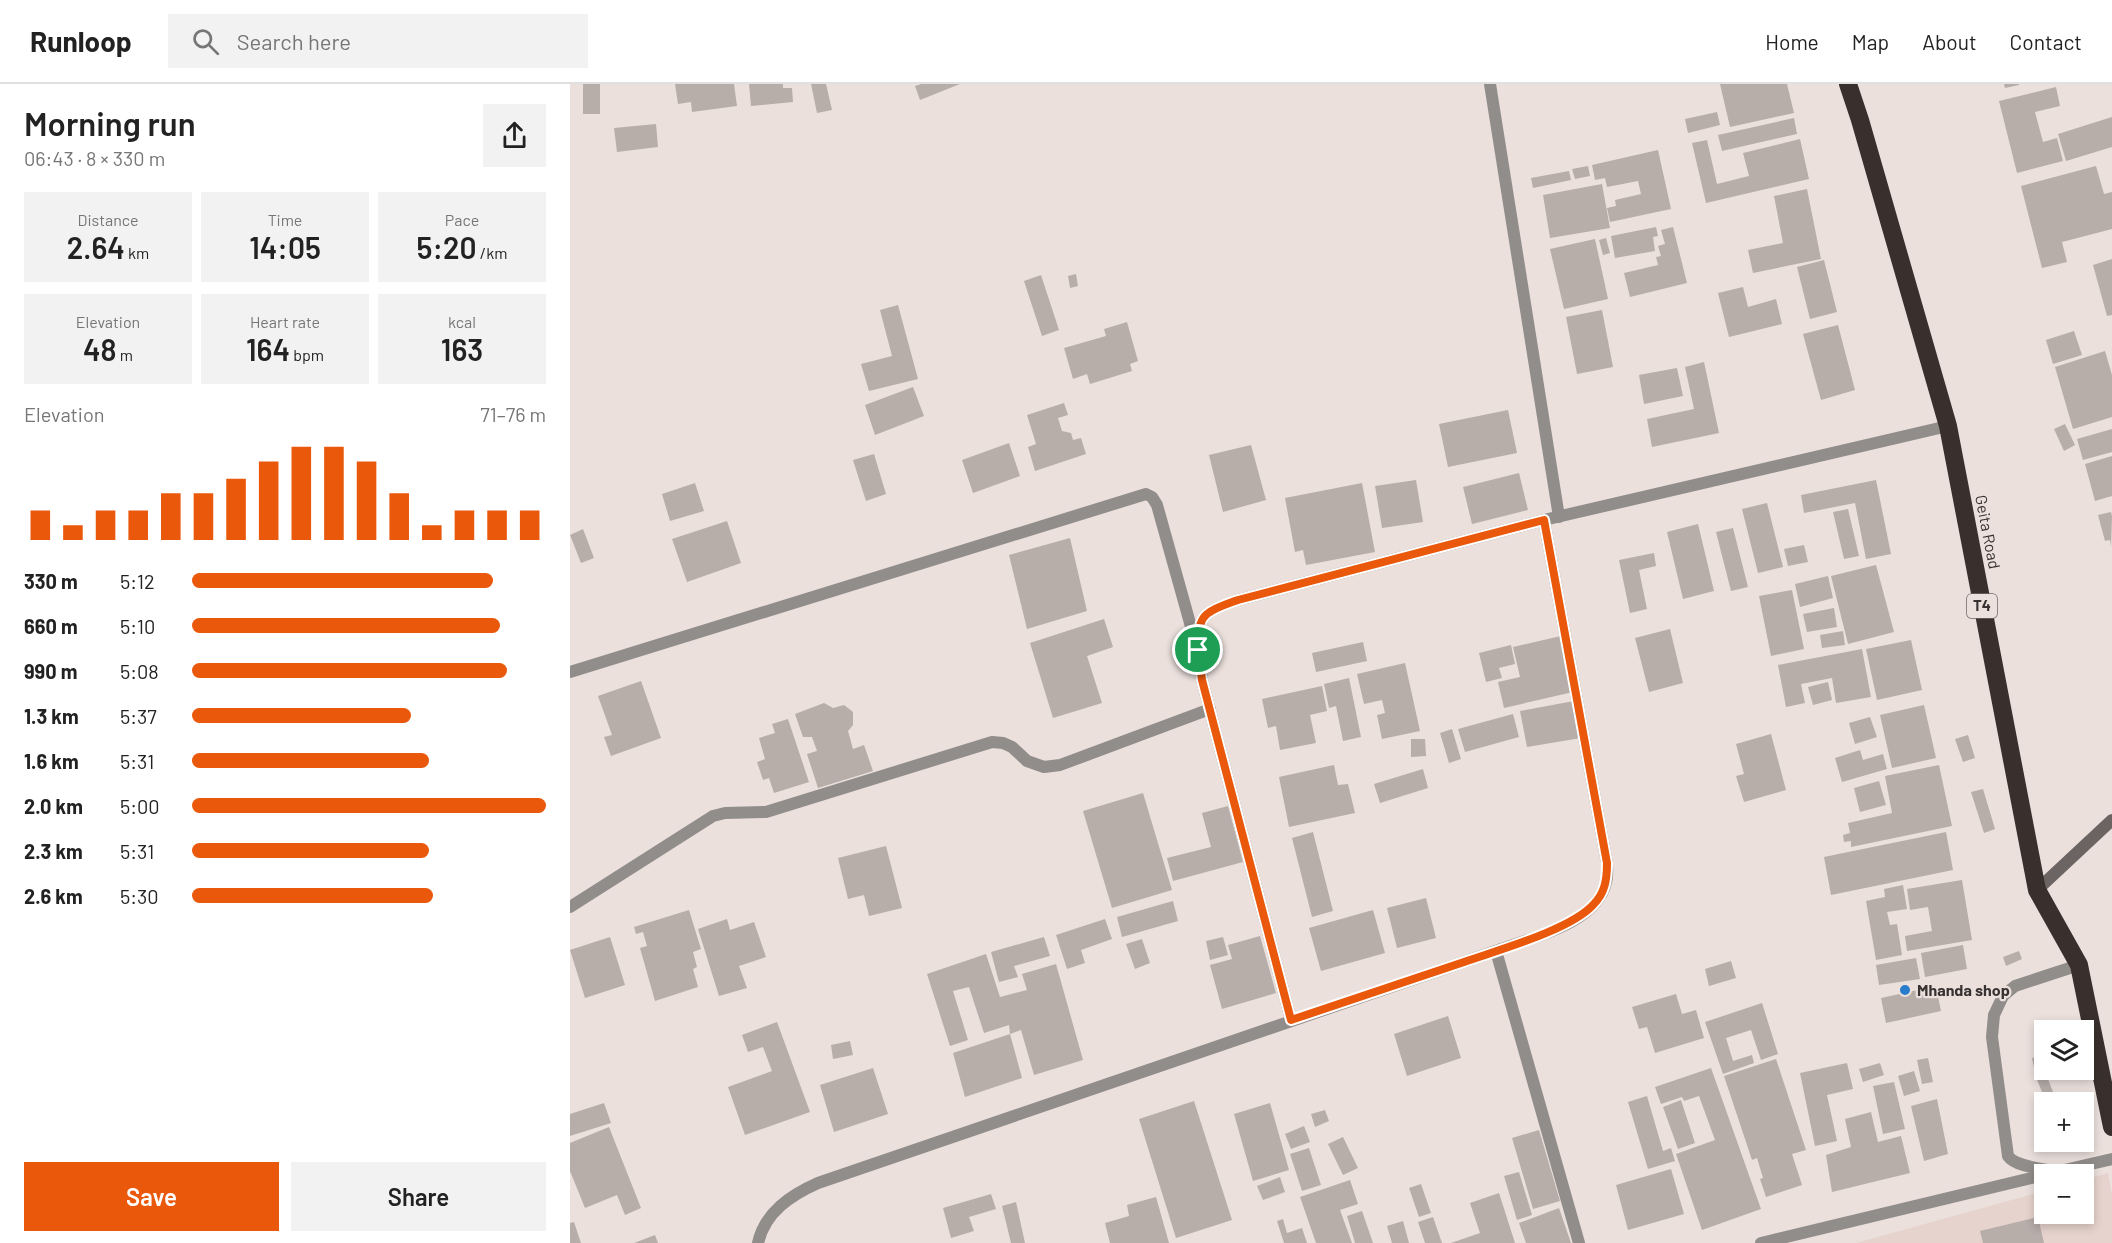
<!DOCTYPE html>
<meta charset="utf-8">
<style>
body{margin:0;font-family:Barlow,sans-serif;background:#f2f2f2;color:#222;height:100vh;display:flex;flex-direction:column;font-size:22px;white-space:nowrap}
*{box-sizing:border-box;margin:0}
p{font-size:20px;color:#767676}
.icon{flex:none;width:33px;height:33px;fill:none;stroke:currentColor;stroke-width:2;stroke-linecap:round;stroke-linejoin:round}
.map{position:relative;flex:1;overflow:hidden}
.side{display:flex;flex-direction:column;background:#fff;width:570px}
.side>*{flex:none}
.tools{position:absolute;left:1464px;top:936px;display:grid;gap:12px}
.tools a{display:grid;place-items:center;width:60px;height:60px;border-radius:0px;background:#fff;box-shadow:0 3px 9px #0003;font-size:30px}
.pin{position:absolute;display:grid;place-items:center;width:51px;height:51px;color:#fff;margin:-26px;border:3px solid #fff;border-radius:50%;box-shadow:0 2px 6px #0007}
.round{display:grid;place-items:center;flex:none;width:63px;height:63px;border-radius:0px;background:#f2f2f2}
.summary{display:flex;align-items:center;justify-content:space-between;height:102px;padding:0 24px}
h1{font-size:33px;font-weight:600;line-height:45px}
.figures{display:grid;grid-template-columns:repeat(3,1fr);gap:9px;height:102px;padding:6px 24px}
.figures div{display:grid;align-content:center;border-radius:0px;background:#f2f2f2;text-align:center}
.figures b{font-size:30px;font-weight:600}
.figures small{font-size:16px;font-weight:400}
.figures p{font-size:16px}
.chart{height:168px;padding:12px 24px}
.chart p{display:flex;justify-content:space-between}
.chart svg{width:100%;height:108px;margin-top:6px;stroke:#ea580c;stroke-width:6}
.button{display:flex;gap:12px;margin-top:auto;padding:12px 24px}
.button a{flex:1;height:69px;border-radius:0px;background:#ea580c;color:#fff;font-size:24px;font-weight:600;line-height:69px;text-align:center}
.button a+a{background:#f2f2f2;color:#222}
ul{padding:0 24px;list-style:none;font-size:20px}
li{display:grid;grid-template-columns:96px 72px 1fr;align-items:center;height:45px}
li i{height:15px;border-radius:8px;background:#ea580c}
header{display:flex;align-items:center;gap:36px;box-sizing:border-box;height:84px;padding:0 30px;background:#fff;border-bottom:2px solid #e0e0e0}
header strong{font-size:28px}
nav{display:flex;gap:33px;margin-inline-start:auto;font-size:21px}
.search{width:420px;height:54px;background:#f2f2f2;display:flex;align-items:center;gap:15px;box-sizing:border-box;padding:0 21px;border-radius:0px;color:#767676;font-size:22px}
main{display:flex;flex:1;min-height:0}
.map>svg:first-child{display:block}
.built{fill:#e6d3cd}
.building{fill:#b7ada9}
.lines{fill:none;stroke-linecap:round;stroke-linejoin:round}
.lane{stroke:#918d8b;stroke-width:12}
.street{stroke:#918d8b;stroke-width:12}
.secondary{stroke:#6b6462;stroke-width:12}
.highway{stroke:#39302d;stroke-width:18}
.route-casing{stroke:#fff;stroke-width:12}
.route{stroke:#ea580c;stroke-width:8}
.poi-dot{fill:#277dcb;stroke:#ebe0dc;stroke-width:2}
.labels{text-anchor:middle;stroke-width:4.5;stroke-linejoin:round;paint-order:stroke}
.shield{fill:#ebe0dc;stroke:#6e6765;stroke-width:1.5}
.shield-label{font-size:15px;font-weight:bold;fill:#383332}
.street-label{font-size:16px;fill:#383332;stroke:#ebe0dc}
.poi-label{font-size:16px;font-weight:bold;fill:#383332;stroke:#ebe0dc;text-anchor:start}
</style>
<header>
<strong>Runloop</strong>
<div class="search"><svg class="icon" aria-label="search" viewBox="0 0 24 24"><circle cx="10" cy="10" r="6"/><path d="M15 15l6 6"/></svg>Search here</div>
<nav><a>Home</a><a>Map</a><a>About</a><a>Contact</a></nav>
</header>
<main>
<section class="side">
<div class="summary"><div><h1>Morning run</h1><p>06:43 · 8 × 330 m</p></div><a class="round"><svg class="icon" aria-label="share" viewBox="0 0 24 24"><path d="M12 15V3M7 8l5-5 5 5M5 13v7h14v-7"/></svg></a></div>
<div class="figures">
<div><p>Distance</p><b>2.64<small> km</small></b></div>
<div><p>Time</p><b>14:05</b></div>
<div><p>Pace</p><b>5:20<small> /km</small></b></div>
</div>
<div class="figures">
<div><p>Elevation</p><b>48<small> m</small></b></div>
<div><p>Heart rate</p><b>164<small> bpm</small></b></div>
<div><p>kcal</p><b>163</b></div>
</div>
<div class="chart"><p><span>Elevation</span>71–76 m</p>
<svg viewBox="0 0 160 44" preserveAspectRatio="none"><path d="M5 44V32M15 44V38M25 44V32M35 44V32M45 44V25M55 44V25M65 44V19M75 44V12M85 44V6M95 44V6M105 44V12M115 44V25M125 44V38M135 44V32M145 44V32M155 44V32"/></svg>
</div>
<ul>
<li><b>330 m</b>5:12<i style="width:85%"></i></li>
<li><b>660 m</b>5:10<i style="width:87%"></i></li>
<li><b>990 m</b>5:08<i style="width:89%"></i></li>
<li><b>1.3 km</b>5:37<i style="width:62%"></i></li>
<li><b>1.6 km</b>5:31<i style="width:67%"></i></li>
<li><b>2.0 km</b>5:00<i style="width:100%"></i></li>
<li><b>2.3 km</b>5:31<i style="width:67%"></i></li>
<li><b>2.6 km</b>5:30<i style="width:68%"></i></li>
</ul>
<div class="button"><a>Save</a><a>Share</a></div>
</section>
<div class="map">
<svg width="1542" height="1159" viewBox="0 0 1542 1159">
<rect width="100%" height="100%" fill="#ebe0dc"/>
<path class="built" d="M1538 1089 1542 1111V1159H1286L1474 1107V1130H1514V1096Z"/>
<g class="building">
<rect x="13" y="0" width="17" height="30"/>
<path d="M105 0H164L167 22 122 28 121 18 108 20Z"/>
<path d="M179 0H213V4H222L223 18 181 22Z"/>
<path d="M241 0H256L262 26 247 29Z"/>
<path d="M351 0H390L350 16 345 2Z"/>
<path d="M1150 0H1217L1224 29 1160 43Z"/>
<path d="M1434 0H1449V1L1435 4Z"/>
<path d="M1486 3 1490 22 1465 28 1473 58 1487 54 1493 77 1447 89 1429 17Z"/>
<path d="M1147 28 1150 41 1118 49 1115 35Z"/>
<path d="M1542 33V63L1496 77 1488 50Z"/>
<path d="M1224 34 1227 50 1152 67 1148 51Z"/>
<path d="M86 40 88 63 47 68 44 44Z"/>
<path d="M1230 55 1239 95 1136 119 1122 59 1137 56 1147 100 1179 92 1173 69Z"/>
<path d="M1088 66 1101 125 1040 138 1037 124 1046 122 1045 116 1071 110 1068 97 1037 103 1035 94 1025 96 1022 81Z"/>
<path d="M1018 82 1020 92 1005 95 1002 85Z"/>
<path d="M1526 82 1534 110 1542 108V145L1492 158 1497 178 1472 184 1451 102Z"/>
<path d="M999 87 1001 96 963 104 961 94Z"/>
<path d="M1032 100 1040 144 980 154 973 111Z"/>
<path d="M1237 105 1251 175 1183 189 1178 166 1213 159 1204 112Z"/>
<path d="M1086 143 1088 152 1083 153 1085 167 1045 174 1041 152Z"/>
<path d="M1103 143 1117 199 1060 213 1054 189 1088 181 1086 173 1091 172 1088 162 1095 160 1091 146Z"/>
<path d="M1036 154 1040 169 1033 171 1029 156Z"/>
<path d="M1025 155 1038 215 994 225 980 165Z"/>
<path d="M1542 175V231L1537 232 1523 181Z"/>
<path d="M1254 176 1267 228 1240 235 1227 183Z"/>
<path d="M506 190 508 202 500 204 498 192Z"/>
<path d="M471 191 489 246 472 252 454 197Z"/>
<path d="M1173 203 1178 223 1206 215 1212 240 1159 253 1148 209Z"/>
<path d="M328 221 348 295 299 307 291 280 322 272 310 226Z"/>
<path d="M1032 226 1043 283 1007 290 996 233Z"/>
<path d="M557 238 568 277 560 280 562 287 520 300 517 290 503 295 494 264 536 252 534 245Z"/>
<path d="M1268 241 1285 306 1251 316 1233 250Z"/>
<path d="M1504 247 1512 271 1483 280 1476 256Z"/>
<path d="M1535 267 1542 291V333L1503 345 1485 283Z"/>
<path d="M1134 278 1149 349 1082 363 1077 335 1124 325 1115 283Z"/>
<path d="M1107 284 1113 312 1074 320 1069 291Z"/>
<path d="M343 303 354 332 305 351 295 321Z"/>
<path d="M494 319 498 331 488 334 492 347 501 349 503 356 511 354 516 370 465 387 458 363 466 360 457 331Z"/>
<path d="M938 326 947 369 878 383 869 340Z"/>
<path d="M1495 340 1505 361 1494 367 1484 345Z"/>
<path d="M1542 345V368L1513 376 1507 355Z"/>
<path d="M439 359 450 392 403 409 392 376Z"/>
<path d="M681 361 696 416 653 428 639 371Z"/>
<path d="M304 370 316 410 296 417 283 376Z"/>
<path d="M1542 372V412L1525 417 1515 380Z"/>
<path d="M949 389 958 426 902 440 893 403Z"/>
<path d="M846 396 853 438 812 444 805 402Z"/>
<path d="M1306 396 1321 470 1296 475 1285 419 1234 429 1231 411Z"/>
<path d="M125 399 134 427 100 437 92 410Z"/>
<path d="M792 399 805 468 736 481 733 466 725 468 715 414Z"/>
<path d="M1197 419 1213 483 1188 489 1172 425Z"/>
<path d="M1278 425 1289 472 1274 475 1263 428Z"/>
<path d="M1541 428 1542 432 1541 463 1540 456 1535 457 1528 431Z"/>
<path d="M157 437 171 479 117 498 102 455Z"/>
<path d="M1128 440 1144 507 1113 515 1097 448Z"/>
<path d="M1163 444 1178 503 1161 507 1146 448Z"/>
<path d="M13 445 24 474 11 479 0 451Z"/>
<path d="M500 454 517 527 457 545 439 471Z"/>
<path d="M1234 461 1238 478 1218 482 1214 465Z"/>
<path d="M1084 469 1086 482 1069 486 1077 525 1060 529 1049 476Z"/>
<path d="M1306 481 1324 548 1278 560 1261 492Z"/>
<path d="M1258 492 1263 514 1230 523 1225 500Z"/>
<path d="M1222 506 1234 565 1201 572 1189 512Z"/>
<path d="M1264 524 1267 543 1237 548 1233 530Z"/>
<path d="M534 535 543 563 517 572 532 619 483 634 460 559Z"/>
<path d="M1100 545 1113 599 1079 608 1065 554Z"/>
<path d="M1273 547 1275 561 1252 564 1250 551Z"/>
<path d="M991 552 1003 608 934 624 928 598 950 593 943 563Z"/>
<path d="M1341 556 1352 606 1307 616 1296 565Z"/>
<path d="M793 558 797 577 746 588 742 569Z"/>
<path d="M941 561 945 580 929 584 932 594 916 598 909 569Z"/>
<path d="M1292 565 1301 613 1266 619 1262 594 1231 600 1235 619 1216 623 1208 581Z"/>
<path d="M835 579 850 647 812 655 807 631 815 629 812 616 794 620 787 590Z"/>
<path d="M779 594 791 653 773 657 766 622 759 624 754 600Z"/>
<path d="M71 597 91 654 41 672 34 653 42 651 28 612Z"/>
<path d="M1258 598 1262 616 1243 621 1238 603Z"/>
<path d="M752 602 757 627 740 631 746 659 710 666 706 642 698 644 692 615Z"/>
<path d="M1004 617 1011 654 957 663 950 627Z"/>
<path d="M254 619 263 624 274 621 283 628V641L278 647 283 665 294 661 303 687 248 704 237 670 247 667 242 653H233L225 630Z"/>
<path d="M1354 621 1366 674 1322 684 1310 631Z"/>
<path d="M943 630 949 653 895 668 888 645Z"/>
<path d="M1300 633 1307 653 1285 660 1279 639Z"/>
<path d="M218 635 239 698 204 709 199 694 193 696 187 678 195 675 189 654 205 649 202 640Z"/>
<path d="M882 645 891 675 879 679 870 649Z"/>
<path d="M1201 650 1216 706 1174 718 1166 692 1174 690 1166 660Z"/>
<path d="M1398 651 1405 674 1393 678 1385 655Z"/>
<path d="M841 655H855L856 672 841 673Z"/>
<path d="M1290 666 1293 676 1313 670 1317 685 1272 698 1265 674Z"/>
<path d="M764 681 768 701 778 700 785 729 719 743 709 693Z"/>
<path d="M1369 681 1382 742 1281 763V757L1274 758 1273 751 1280 749 1278 739 1322 729 1315 692Z"/>
<path d="M853 685 858 704 810 719 804 700Z"/>
<path d="M1309 697 1316 721 1290 728 1284 704Z"/>
<path d="M1413 705 1425 745 1414 749 1401 708Z"/>
<path d="M573 709 602 806 542 824 513 727Z"/>
<path d="M658 722 673 778 603 797 597 774 641 763 632 729Z"/>
<path d="M743 748 763 827 742 833 722 754Z"/>
<path d="M1376 748 1383 786 1261 811 1254 773Z"/>
<path d="M316 762 332 824 299 832 294 811 278 815 268 774Z"/>
<path d="M1392 796 1402 856 1337 867 1335 852 1362 847 1358 823 1340 826 1337 805Z"/>
<path d="M1333 801 1337 825 1317 828 1320 841 1327 840 1332 871 1306 876 1296 817 1315 813 1314 805Z"/>
<path d="M856 814 866 854 827 864 817 824Z"/>
<path d="M603 817 608 837 552 853 547 833Z"/>
<path d="M119 826 131 865 123 868 127 883 123 885 128 903 85 917 70 864 77 862 73 848 66 850 64 843Z"/>
<path d="M803 826 815 869 751 887 739 844Z"/>
<path d="M157 835 160 846 184 838 196 873 169 882 177 904 149 912 128 845Z"/>
<path d="M535 835 542 855 511 866 515 879 497 885 486 851Z"/>
<path d="M690 852 706 909 652 925 640 881 662 875 658 861Z"/>
<path d="M40 853 55 901 15 914 0 866Z"/>
<path d="M474 853 480 872 444 882 448 893 429 898 421 868Z"/>
<path d="M653 853 658 871 640 876 636 857Z"/>
<path d="M572 855 580 879 565 885 556 860Z"/>
<path d="M1393 861 1397 885 1355 893 1351 869Z"/>
<path d="M1449 867 1452 875 1436 882 1433 873Z"/>
<path d="M416 870 430 913 457 906 452 890 486 880 513 976 464 991 451 946 440 950 439 941 414 949 399 903 383 907 398 956 380 962 357 890Z"/>
<path d="M1346 874 1350 895 1309 901 1306 881Z"/>
<path d="M1161 877 1166 894 1139 902 1135 885Z"/>
<path d="M1366 902 1371 927 1316 939 1311 914Z"/>
<path d="M1106 910 1112 930 1126 926 1134 954 1085 969 1077 943 1069 945 1062 923Z"/>
<path d="M1192 919 1208 970 1191 976 1181 946 1156 954 1163 977 1182 971 1184 979 1153 990 1135 938Z"/>
<path d="M878 932 891 974 837 992 824 950Z"/>
<path d="M207 938 240 1028 175 1051 158 1003 202 987 193 963 178 968 172 951Z"/>
<path d="M440 950 452 994 395 1013 383 969Z"/>
<path d="M280 957 283 971 263 975 261 961Z"/>
<path d="M1472 972 1474 986 1465 988 1462 974Z"/>
<path d="M1358 974 1363 998 1352 1000 1347 976Z"/>
<path d="M1206 975 1236 1066 1222 1070 1232 1101 1196 1113 1190 1095 1193 1094 1187 1074 1182 1076 1154 992Z"/>
<path d="M1277 979 1283 1005 1257 1011 1267 1057 1245 1062 1230 989Z"/>
<path d="M1310 979 1314 991 1293 998 1289 985Z"/>
<path d="M303 984 318 1030 264 1048 250 1001Z"/>
<path d="M1141 984 1191 1125 1132 1146 1106 1070 1145 1056 1129 1012 1114 1017 1112 1013 1091 1020 1085 1003Z"/>
<path d="M1344 987 1350 1007 1334 1012 1328 992Z"/>
<path d="M1476 990 1487 1018H1476L1466 993Z"/>
<path d="M1324 998 1335 1045 1313 1050 1303 1002Z"/>
<path d="M1077 1012 1093 1067 1101 1064 1105 1077 1078 1085 1058 1018Z"/>
<path d="M1367 1015 1378 1070 1354 1077 1341 1022Z"/>
<path d="M1111 1016 1125 1059 1108 1065 1093 1023Z"/>
<path d="M624 1017 662 1136 606 1154 569 1035Z"/>
<path d="M34 1019 41 1039 0 1052V1030Z"/>
<path d="M700 1019 719 1086 683 1097 664 1030Z"/>
<path d="M755 1026 759 1037 745 1043 741 1030Z"/>
<path d="M1301 1028 1308 1058 1331 1052 1340 1089 1262 1108 1256 1071 1281 1063 1275 1035Z"/>
<path d="M734 1042 740 1058 721 1065 715 1050Z"/>
<path d="M39 1043 71 1124 55 1131 47 1111 15 1124 0 1087V1059Z"/>
<path d="M969 1046 990 1117 963 1125 942 1054Z"/>
<path d="M773 1053 788 1084 773 1091 758 1060Z"/>
<path d="M739 1064 751 1101 732 1107 720 1070Z"/>
<path d="M1101 1085 1114 1130 1058 1146 1046 1101Z"/>
<path d="M949 1088 962 1131 947 1136 934 1092Z"/>
<path d="M710 1093 715 1108 693 1116 687 1102Z"/>
<path d="M780 1096 788 1120 770 1126 782 1159H746L730 1113Z"/>
<path d="M851 1100 861 1129 849 1133 839 1104Z"/>
<path d="M929 1109 945 1159H881L910 1149 900 1119Z"/>
<path d="M421 1110 426 1125 399 1133 404 1147 381 1154 373 1124Z"/>
<path d="M586 1113 599 1159H540L535 1139 559 1132 557 1121Z"/>
<path d="M446 1118 455 1159H441L432 1122Z"/>
<path d="M989 1124 1001 1159H956L949 1139Z"/>
<path d="M792 1127 803 1159H785L777 1132Z"/>
<path d="M863 1133 872 1159H855L848 1138Z"/>
<path d="M1468 1133 1474 1159H1413L1410 1147Z"/>
<path d="M713 1135 717 1149 732 1144 737 1159H714L707 1137Z"/>
<path d="M833 1137 839 1159H822L817 1142Z"/>
<path d="M4 1138 11 1159H0V1139Z"/>
<path d="M85 1151 88 1159H64Z"/>
</g>
<g class="lines">
<path class="lane" d="M1488 1088C1475 1085 1445 1083 1438 1072L1422 953 1424 931 1433 912 1445 902 1509 881"/>
<g class="street">
<path d="M920 0 989 433"/>
<path d="M0 588 576 410 582 413 587 421 625 557"/>
<path d="M0 823 143 732 155 729 196 728 422 658 433 659 442 663 457 677 474 683 490 681 640 625"/>
<path d="M926 867 1009 1159"/>
<path d="M721 936 632 596C630 580 622 542 637 530 645 523 657 520 668 516L974 436 1378 342"/>
<path d="M1477 1090 1542 1075"/>
<path d="M188 1159C195 1128 221 1111 248 1099L926 867C960 854 1027 840 1036 798 1038 792 1037 785 1037 779L974 436"/>
<path d="M1191 1159 1474 1091"/>
</g>
<path class="secondary" d="M1467 806 1542 736"/>
<path class="highway" d="M1278 0 1290 36 1378 342 1467 806 1509 881 1542 1043"/>
</g>
<g class="lines">
<g class="route-casing">
<path id="route" d="M974 436 1037 779C1037 796 1035 809 1023 821 1000 846 928 866 894 878 836 897 779 917 721 936L632 596C630 580 622 542 637 530 646 523 657 520 668 516Z"/>
</g>
<use href="#route" class="route"/>
</g>
<circle class="poi-dot" cx="1335" cy="906" r="6"/>
<g class="labels">
<rect class="shield" x="1397" y="510" width="30" height="24" rx="4.5"/>
<g class="shield-label">
<text x="1412" y="527">T4</text>
</g>
<g class="street-label">
<text transform="translate(1418 448) rotate(79)" y="6">Geita Road</text>
</g>
<g class="poi-label">
<text x="1347" y="912">Mhanda shop</text>
</g>
</g>
</svg>
<div class="tools">
<a><svg class="icon" aria-label="layers" viewBox="0 0 24 24"><path d="M12 4l9 5-9 5-9-5zM3 14l9 5 9-5"/></svg></a>
<a>+</a>
<a>−</a>
</div>
<div class="pin" style="left:628px;top:566px;background:#1e9e55"><svg class="icon" aria-label="arrive" viewBox="0 0 24 24"><path d="M6 21V4h12l-3 4 3 4H6"/></svg></div>
</div>
</main>
